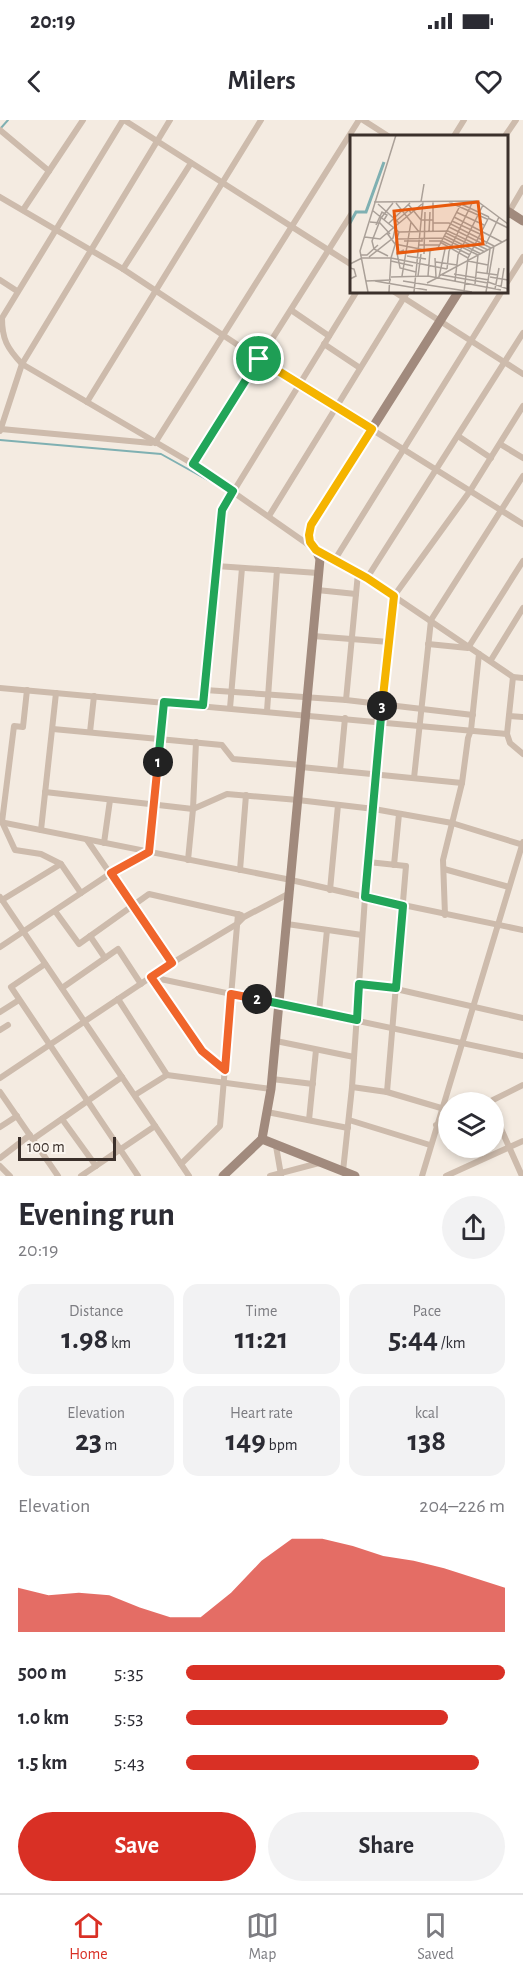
<!DOCTYPE html>
<meta charset="utf-8">
<style>
body{margin:0;font-family:"Alegreya Sans",sans-serif;background:#f2f2f3;color:#2b2b33;height:100vh;display:flex;flex-direction:column;font-size:22px;white-space:nowrap}
*{box-sizing:border-box;margin:0}
p{font-size:20px;color:#7c7c81}
.icon{flex:none;width:33px;height:33px;fill:none;stroke:currentColor;stroke-width:2;stroke-linecap:round;stroke-linejoin:round}
.map{position:relative;height:1056px;overflow:hidden}
.side{display:flex;flex-direction:column;background:#fff;flex:1}
.side>*{flex:none}
.controls{position:absolute;left:438px;top:972px;display:grid;gap:12px}
.controls a{display:grid;place-items:center;width:66px;height:66px;border-radius:50%;background:#fff;box-shadow:0 3px 9px #0003;font-size:30px}
.scale{position:absolute;left:18px;bottom:15px;width:98px;box-sizing:border-box;padding-left:6px;border:3px solid #3b302b;border-top:0;font-size:16px;line-height:21px;white-space:nowrap;color:#3b302b;-webkit-text-stroke:4px #fbf5ee;paint-order:stroke}
.pin{position:absolute;display:grid;place-items:center;width:51px;height:51px;color:#fff;margin:-26px;border:3px solid #fff;border-radius:50%;box-shadow:0 2px 6px #0007}
.km{position:absolute;width:30px;height:30px;margin:-15px;border-radius:50%;background:#222;color:#fff;font-size:16px;line-height:30px;text-align:center}
.round{display:grid;place-items:center;flex:none;width:63px;height:63px;border-radius:32px;background:#f2f2f3}
.head{display:flex;align-items:center;justify-content:space-between;height:102px;padding:0 18px}
h1{font-size:33px;font-weight:600;line-height:45px}
.metrics{display:grid;grid-template-columns:repeat(3,1fr);gap:9px;height:102px;padding:6px 18px}
.metrics div{display:grid;align-content:center;border-radius:15px;background:#f2f2f3;text-align:center}
.metrics b{font-size:30px;font-weight:600}
.metrics small{font-size:16px;font-weight:400}
.metrics p{font-size:16px}
.chart{height:168px;padding:12px 18px}
.chart p{display:flex;justify-content:space-between}
.chart svg{width:100%;height:108px;margin-top:6px;fill:#d93025;opacity:.7}
.primary-button{display:flex;gap:12px;margin-top:auto;padding:12px 18px}
.primary-button a{flex:1;height:69px;border-radius:36px;background:#d93025;color:#fff;font-size:24px;font-weight:600;line-height:69px;text-align:center}
.primary-button a+a{background:#f2f2f3;color:#2b2b33}
ul{padding:0 18px;list-style:none;font-size:20px}
li{display:grid;grid-template-columns:96px 72px 1fr;align-items:center;height:45px}
li i{height:15px;border-radius:8px;background:#d93025}
.status{display:flex;justify-content:space-between;align-items:center;height:42px;padding:0 30px;background:#fff;direction:ltr}
.status svg{height:16px;fill:currentColor}
header{display:flex;justify-content:space-between;align-items:center;height:78px;padding:0 18px;background:#fff;font-size:27px;font-weight:600}
.menu{display:flex;justify-content:space-around;align-items:center;height:84px;border-top:2px solid #e1e1e2;background:#fff;font-size:16px;color:#7c7c81}
.menu a{display:grid;justify-items:center;gap:3px}
.menu .selected{color:#d93025}
.map>svg:first-child{display:block}
.lines{fill:none;stroke-linecap:round;stroke-linejoin:round}
.stream{stroke:#7fb0b2;stroke-width:2}
.street{stroke:#cdbbac;stroke-width:6}
.secondary{stroke:#a18a7d;stroke-width:9}
.split-1-casing{stroke:#fff;stroke-width:12}
.split-2-casing{stroke:#fff;stroke-width:12}
.split-3-casing{stroke:#fff;stroke-width:12}
.split-4-casing{stroke:#fff;stroke-width:12}
.split-1{stroke:#22a559;stroke-width:8}
.split-2{stroke:#f0652b;stroke-width:8}
.split-3{stroke:#22a559;stroke-width:8}
.split-4{stroke:#f5b400;stroke-width:8}
.inset-river{fill:none;stroke:#7fb0b2;stroke-width:3}
.inset-road{fill:none;stroke:#aaa098;stroke-width:1.5}
.view{fill:#e8590c;fill-opacity:0.15;stroke:#e8590c;stroke-width:3}
.inset-edge{fill:none;stroke:#3b302b;stroke-width:3}
</style>
<div class="status"><b>20:19</b><svg viewBox="0 0 49 12"><path d="M0 12V9h3v3zM5 12V6h3v6zM10 12V3h3v9zM15 12V0h3v12zM26 1h20v11H26zM47 4h2v5h-2z"/></svg></div>
<header><svg class="icon" aria-label="back" viewBox="0 0 24 24"><path d="M15 5l-7 7 7 7"/></svg>Milers<svg class="icon" aria-label="heart" viewBox="0 0 24 24"><path d="M12 20l-8-8c-3-5 5-10 8-4 3-6 11-1 8 4z"/></svg></header>
<div class="map">
<svg width="523" height="1056" viewBox="0 0 523 1056">
<rect width="100%" height="100%" fill="#f4ebe1"/>
<g class="lines">
<g class="stream">
<path d="M0 9 8 0"/>
<path d="M0 320 161 334 222 368"/>
</g>
<g class="street">
<path d="M123 0 2 198C2 219 7 228 22 244L193 344 316 430 367 458 513 557 523 558"/>
<path d="M124 0 352 145"/>
<path d="M363 0 388 16"/>
<path d="M0 10 49 51"/>
<path d="M454 16 464 0"/>
<path d="M505 16 516 0"/>
<path d="M0 77 123 149 259 239 523 404"/>
<path d="M23 90 83 0"/>
<path d="M507 91 509 92 523 68"/>
<path d="M123 149 191 43"/>
<path d="M0 160 17 171"/>
<path d="M506 164 523 137"/>
<path d="M393 171 523 254"/>
<path d="M291 190 329 216"/>
<path d="M324 224 360 248"/>
<path d="M87 282 261 0"/>
<path d="M1 309 151 323"/>
<path d="M0 311 22 244 170 0"/>
<path d="M458 316 491 338"/>
<path d="M155 323 359 0"/>
<path d="M500 324 523 338"/>
<path d="M193 344 352 93"/>
<path d="M269 396 408 171"/>
<path d="M334 441 502 171"/>
<path d="M216 446 318 453"/>
<path d="M367 458 523 213"/>
<path d="M317 470 356 474"/>
<path d="M313 516 389 522"/>
<path d="M428 524 468 528 523 441"/>
<path d="M491 540 523 488"/>
<path d="M513 557 507 614 510 623 523 634"/>
<path d="M0 568 507 614"/>
<path d="M27 570 23 607 14 606 2 702 15 730 41 734 61 744 81 773"/>
<path d="M205 570 346 580 473 595"/>
<path d="M346 580 358 453"/>
<path d="M203 585 222 390 357 171"/>
<path d="M230 588 242 448"/>
<path d="M267 591 277 450"/>
<path d="M509 596 523 597"/>
<path d="M53 609 222 625 233 639 301 645"/>
<path d="M90 612 94 576"/>
<path d="M301 647 462 663"/>
<path d="M340 651 345 598"/>
<path d="M414 658 431 500 523 356"/>
<path d="M45 672 193 689 227 674 298 680 374 689 452 703 523 725"/>
<path d="M0 702 291 760 365 777 523 810"/>
<path d="M41 710 56 573"/>
<path d="M87 720 172 843"/>
<path d="M104 723 110 680"/>
<path d="M188 740 193 689 196 622"/>
<path d="M368 742 406 746 387 972"/>
<path d="M394 745 399 694"/>
<path d="M444 749 509 767"/>
<path d="M240 750 246 675"/>
<path d="M330 770 338 685"/>
<path d="M0 777 189 1056"/>
<path d="M2 780 61 744"/>
<path d="M55 791 79 824 149 774 241 795"/>
<path d="M445 795 443 740 462 663 468 618 471 610 479 534"/>
<path d="M287 804 362 815"/>
<path d="M90 816 105 838"/>
<path d="M0 827 111 753 149 732 164 582"/>
<path d="M45 844 11 867 138 1056"/>
<path d="M151 857 523 936"/>
<path d="M151 857 202 931 225 950"/>
<path d="M359 864 396 869 523 898"/>
<path d="M62 868 118 829 141 864"/>
<path d="M118 879 167 955"/>
<path d="M0 892 19 880"/>
<path d="M319 892 327 810"/>
<path d="M0 910 8 905"/>
<path d="M276 921 354 937"/>
<path d="M0 958 172 843 237 804 244 797 290 773"/>
<path d="M272 959 313 964"/>
<path d="M352 967 387 972 441 988"/>
<path d="M0 972 58 1056"/>
<path d="M135 975 167 955 271 969"/>
<path d="M489 982 523 965"/>
<path d="M267 992 348 1008"/>
<path d="M494 993 522 1056"/>
<path d="M62 999 96 1046"/>
<path d="M309 1000 316 930"/>
<path d="M349 1000 430 1025"/>
<path d="M436 1005 448 1000"/>
<path d="M0 1007 17 996"/>
<path d="M33 1019 122 957"/>
<path d="M276 1026 281 1055"/>
<path d="M0 1038 30 1015"/>
<path d="M181 1044 220 1006 238 794"/>
<path d="M0 1046 10 1056"/>
<path d="M343 1051 352 967 365 777 394 476 470 371 523 286"/>
<path d="M81 1056 155 1006"/>
<path d="M270 1056 319 1043"/>
<path d="M422 1056 523 722"/>
<path d="M446 1056 523 1021"/>
</g>
<g class="secondary">
<path d="M506 95 509 92 523 101"/>
<path d="M262 1019 355 1056"/>
<path d="M223 1056 262 1019 271 969 320 439C314 424 307 422 311 405L459 171"/>
</g>
</g>
<g class="lines">
<g class="split-1-casing">
<path id="split-1" d="M158 642 164 582 203 585 222 390 233 371 193 344 259 239"/>
</g>
<g class="split-2-casing">
<path id="split-2" d="M158 642 149 732 111 753 172 843 151 857 202 931 225 950 231 874 257 879"/>
</g>
<g class="split-3-casing">
<path id="split-3" d="M257 879 357 900 359 864 396 868 403 786 365 777 382 586"/>
</g>
<g class="split-4-casing">
<path id="split-4" d="M259 239 372 309 311 405 309 415 310 422 316 430 367 458 394 476 382 586"/>
</g>
<use href="#split-1" class="split-1"/>
<use href="#split-2" class="split-2"/>
<use href="#split-3" class="split-3"/>
<use href="#split-4" class="split-4"/>
</g>
<g transform="translate(350 15)">
<rect width="158" height="158" fill="#f4ebe1"/>
<path class="inset-river" d="M0 88 6 77H16L34 27"/>
<path class="inset-road" d="M24 67 127 66 158 89M71 67 74 49M83 67V97M99 67 137 84M46 68 69 97M28 69 49 88M58 69 71 85H83M22 75 49 97 98 96 138 115M106 77 134 90M104 82 152 107M138 83 158 93M46 86 59 75 61 78M102 86 130 99M20 87 30 88 40 99M83 88H99L144 111M38 89 60 68M26 90 32 77 37 80 34 85M99 92 141 113M79 97 80 77M37 98 45 109 80 116 88 113 111 69 139 82M96 98 135 117M95 101 131 119M15 102 30 104 72 69M47 104 93 103 128 120 125 149M54 106H72V103M79 106H92L120 120M90 107 118 123M136 109 149 82M68 110H90M54 115 47 118 50 133 66 137M99 116 123 66M74 119 75 77M10 120H17L28 110M38 121 24 114 22 106 31 83 43 68M57 121 76 124M19 122 43 103 45 94M85 123 86 142M41 126 63 131M118 126 138 130M86 127 107 130M0 129 12 123H41L97 134M0 133 4 134 6 141 0 144M97 134 99 116M126 137 148 140M104 139 139 145M137 139 140 114M92 140 138 148M52 141 61 87M68 141 71 119M78 141 80 116M89 141 158 104M41 142 78 141 151 155M140 142 158 145M16 146 41 145M25 146 77 155M53 146 122 157M105 146 108 120 133 70M138 147 158 154M77 148 89 142 95 114M151 152 154 133M145 154 149 133M18 157 10 116 46 0M39 157 41 123 49 97M64 157 73 67M114 157 118 123 139 82M136 157 144 111"/>
<path class="view" d="M128 67 133 109 48 118 44 76Z"/>
<rect width="158" height="158" class="inset-edge"/>
</g>
</svg>
<div class="controls">
<a><svg class="icon" aria-label="layers" viewBox="0 0 24 24"><path d="M12 4l9 5-9 5-9-5zM3 14l9 5 9-5"/></svg></a>
</div>
<div class="scale">100 m</div>
<div class="pin" style="left:259px;top:239px;background:#1e9e55"><svg class="icon" aria-label="arrive" viewBox="0 0 24 24"><path d="M6 21V4h12l-3 4 3 4H6"/></svg></div>
<b class="km" style="left:158px;top:642px">1</b>
<b class="km" style="left:257px;top:879px">2</b>
<b class="km" style="left:382px;top:586px">3</b>
</div>
<section class="side">
<div class="head"><div><h1>Evening run</h1><p>20:19</p></div><a class="round"><svg class="icon" aria-label="share" viewBox="0 0 24 24"><path d="M12 15V3M7 8l5-5 5 5M5 13v7h14v-7"/></svg></a></div>
<div class="metrics">
<div><p>Distance</p><b>1.98<small> km</small></b></div>
<div><p>Time</p><b>11:21</b></div>
<div><p>Pace</p><b>5:44<small> /km</small></b></div>
</div>
<div class="metrics">
<div><p>Elevation</p><b>23<small> m</small></b></div>
<div><p>Heart rate</p><b>149<small> bpm</small></b></div>
<div><p>kcal</p><b>138</b></div>
</div>
<div class="chart"><p><span>Elevation</span>204–226 m</p>
<svg viewBox="0 0 160 44" preserveAspectRatio="none"><path d="M0 44V26L10 29L20 28L30 29L40 34L50 38L60 38L70 28L80 15L90 6L100 6L110 9L120 13L130 15L140 18L150 22L160 26V44z"/></svg>
</div>
<ul>
<li><b>500 m</b>5:35<i style="width:100%"></i></li>
<li><b>1.0 km</b>5:53<i style="width:82%"></i></li>
<li><b>1.5 km</b>5:43<i style="width:92%"></i></li>
</ul>
<div class="primary-button"><a>Save</a><a>Share</a></div>
</section>
<nav class="menu">
<a class="selected"><svg class="icon" aria-label="home" viewBox="0 0 24 24"><path d="M3 11l9-7 9 7M6 9v11h12V9"/></svg>Home</a>
<a><svg class="icon" aria-label="map" viewBox="0 0 24 24"><path d="M3 6l6-2 6 2 6-2v14l-6 2-6-2-6 2zM9 4v14M15 6v14"/></svg>Map</a>
<a><svg class="icon" aria-label="saved" viewBox="0 0 24 24"><path d="M7 4h10v16l-5-4-5 4z"/></svg>Saved</a>
</nav>
